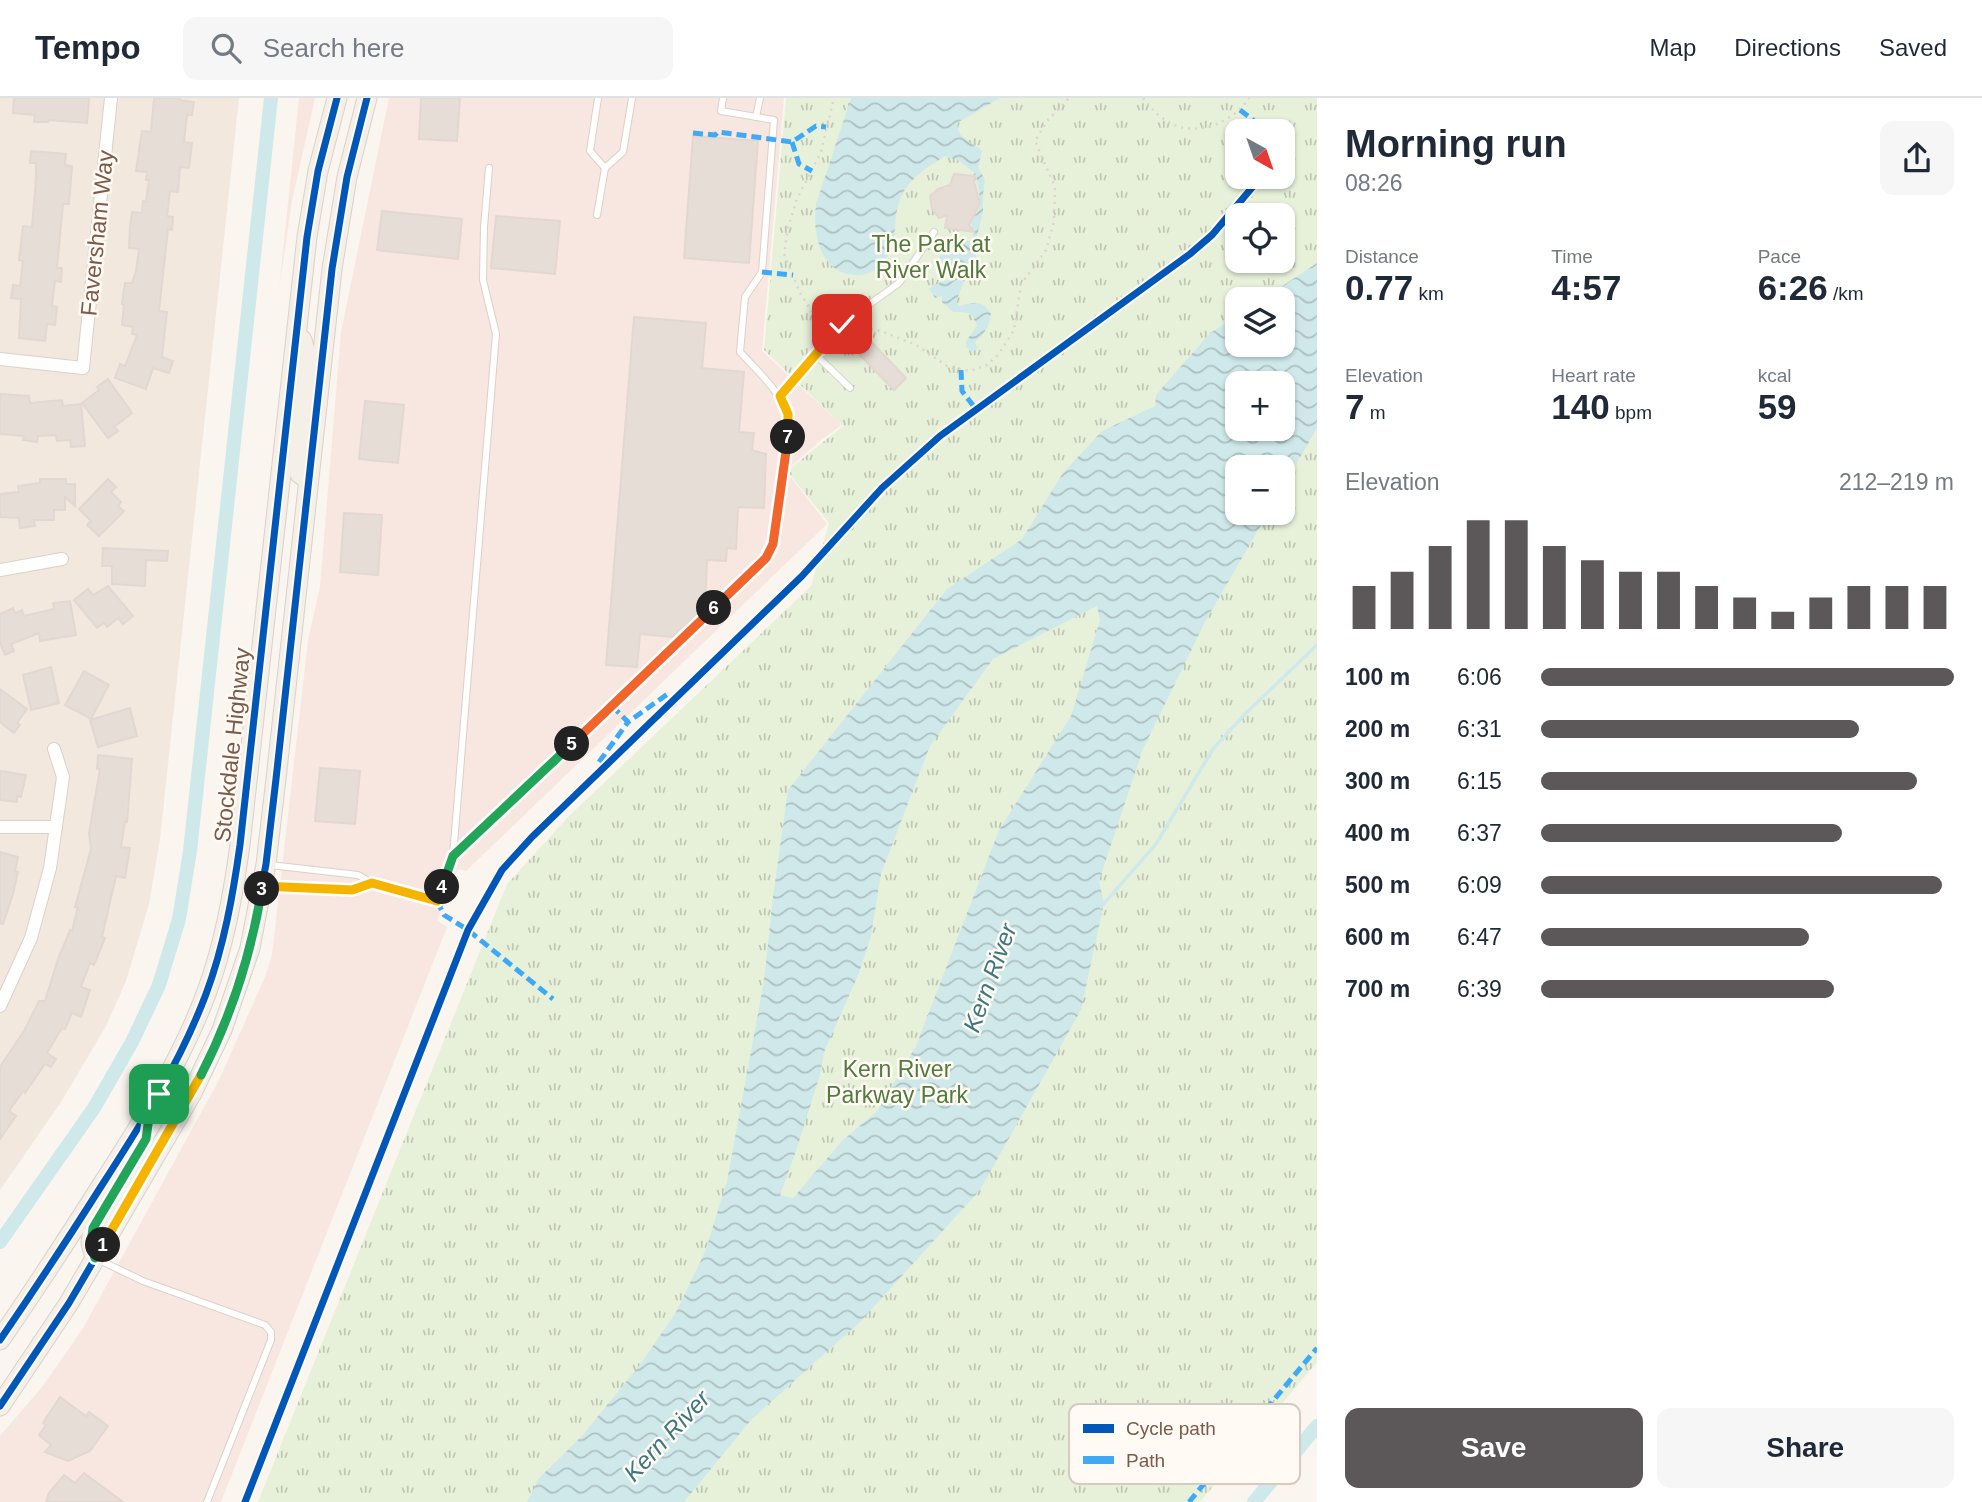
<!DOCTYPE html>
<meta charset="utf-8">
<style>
body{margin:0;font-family:Helvetica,sans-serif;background:#f6f6f7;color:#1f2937;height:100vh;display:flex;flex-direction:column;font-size:26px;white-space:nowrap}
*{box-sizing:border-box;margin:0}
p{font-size:23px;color:#747a83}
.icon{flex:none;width:38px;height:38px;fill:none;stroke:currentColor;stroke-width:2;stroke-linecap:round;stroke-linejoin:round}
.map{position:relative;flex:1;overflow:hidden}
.side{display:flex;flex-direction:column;background:#fff;width:665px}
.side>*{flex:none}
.needle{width:46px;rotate:140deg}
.fabs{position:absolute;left:1225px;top:21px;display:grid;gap:14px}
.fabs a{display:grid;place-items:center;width:70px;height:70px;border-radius:14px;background:#fff;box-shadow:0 2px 5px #0004;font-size:35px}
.pin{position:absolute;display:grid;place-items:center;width:60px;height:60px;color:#fff;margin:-30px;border-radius:14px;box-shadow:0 4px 10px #0006}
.km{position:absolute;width:35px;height:35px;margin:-18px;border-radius:50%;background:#222;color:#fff;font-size:19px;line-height:35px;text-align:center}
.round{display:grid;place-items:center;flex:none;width:74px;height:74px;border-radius:14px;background:#f6f6f7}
.summary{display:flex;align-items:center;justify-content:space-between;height:119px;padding:0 28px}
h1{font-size:38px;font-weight:800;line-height:52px}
.figures{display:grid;grid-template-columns:repeat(3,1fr);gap:10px;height:119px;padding:7px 28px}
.figures div{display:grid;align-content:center}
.figures b{font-size:35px;font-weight:800}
.figures small{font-size:19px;font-weight:400}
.figures p{font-size:19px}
.chart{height:196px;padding:14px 28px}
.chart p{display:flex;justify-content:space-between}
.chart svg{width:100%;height:126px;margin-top:7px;stroke:#5c585a;stroke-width:6}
.primary-button{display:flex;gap:14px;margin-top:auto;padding:14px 28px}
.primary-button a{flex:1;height:80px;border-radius:14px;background:#5c585a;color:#fff;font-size:28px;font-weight:800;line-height:80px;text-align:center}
.primary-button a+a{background:#f6f6f7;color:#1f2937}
ul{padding:0 28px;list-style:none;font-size:23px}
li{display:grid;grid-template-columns:112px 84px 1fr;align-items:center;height:52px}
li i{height:18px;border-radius:9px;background:#5c585a}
header{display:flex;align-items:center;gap:42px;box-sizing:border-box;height:98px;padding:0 35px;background:#fff;border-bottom:2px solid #e0e1e3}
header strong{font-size:33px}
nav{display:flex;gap:38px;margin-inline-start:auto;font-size:24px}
.search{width:490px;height:63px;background:#f6f6f7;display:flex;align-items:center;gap:18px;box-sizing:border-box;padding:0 24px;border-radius:14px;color:#747a83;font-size:26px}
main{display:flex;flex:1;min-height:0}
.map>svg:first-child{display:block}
.residential{fill:#f3e8dd}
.commercial{fill:#f7e7e0}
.park{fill:url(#park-tufts);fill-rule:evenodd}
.water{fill:url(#water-waves);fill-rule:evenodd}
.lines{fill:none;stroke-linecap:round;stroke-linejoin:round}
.stream{stroke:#cfe9eb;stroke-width:3.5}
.canal{stroke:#cfe9eb;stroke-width:14}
.building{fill:#e6ddd6;stroke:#e3d8d1;stroke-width:2}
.service-casing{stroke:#d9d1cc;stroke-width:8}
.minor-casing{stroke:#d9d1cc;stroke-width:14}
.primary-casing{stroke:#dbd1cb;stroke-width:21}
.path{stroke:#ddd4cf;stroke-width:2.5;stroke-dasharray:2 5;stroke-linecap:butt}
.service{stroke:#fefefd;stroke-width:6}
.minor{stroke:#fefefd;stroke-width:12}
.primary{stroke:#f4efe7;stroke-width:19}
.quiet{stroke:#3fa9f5;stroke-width:5;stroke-dasharray:10 5;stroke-linecap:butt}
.cycleway-casing{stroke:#fffaf3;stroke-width:11}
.cycleway{stroke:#0057b8;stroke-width:7}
.split-1-casing{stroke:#fff;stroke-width:14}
.split-2-casing{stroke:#fff;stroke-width:14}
.split-3-casing{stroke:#fff;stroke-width:14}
.split-4-casing{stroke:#fff;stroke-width:14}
.split-5-casing{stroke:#fff;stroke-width:14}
.split-6-casing{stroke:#fff;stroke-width:14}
.split-7-casing{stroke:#fff;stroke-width:14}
.split-8-casing{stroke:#fff;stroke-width:14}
.split-1{stroke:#22a559;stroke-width:9}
.split-2{stroke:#f5b400;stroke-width:9}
.split-3{stroke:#22a559;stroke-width:9}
.split-4{stroke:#f5b400;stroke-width:9}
.split-5{stroke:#22a559;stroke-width:9}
.split-6{stroke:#f0652b;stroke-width:9}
.split-7{stroke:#f0652b;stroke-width:9}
.split-8{stroke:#f5b400;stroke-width:9}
.labels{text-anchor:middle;stroke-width:5;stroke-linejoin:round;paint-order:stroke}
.street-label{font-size:23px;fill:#7b5b4b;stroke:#fffaf3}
.park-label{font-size:23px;fill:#537b40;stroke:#fffaf3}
.water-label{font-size:24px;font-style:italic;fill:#3d7780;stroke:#fffaf3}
.key{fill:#fffaf3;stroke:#d7cac1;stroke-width:2}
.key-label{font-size:19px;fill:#7b5b4b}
</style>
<header>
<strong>Tempo</strong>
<div class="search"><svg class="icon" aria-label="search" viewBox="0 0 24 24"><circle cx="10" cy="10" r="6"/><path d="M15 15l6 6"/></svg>Search here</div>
<nav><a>Map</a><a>Directions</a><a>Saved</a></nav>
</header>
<main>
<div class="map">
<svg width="1317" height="1404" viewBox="0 0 1317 1404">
<defs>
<pattern id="park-tufts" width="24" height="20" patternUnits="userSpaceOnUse" patternTransform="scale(1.75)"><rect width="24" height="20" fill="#e7f1da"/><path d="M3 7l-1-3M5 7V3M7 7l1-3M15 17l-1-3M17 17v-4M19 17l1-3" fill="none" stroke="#c0c6b3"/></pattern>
<pattern id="water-waves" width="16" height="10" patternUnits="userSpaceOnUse" patternTransform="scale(1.75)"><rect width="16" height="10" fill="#cfe9eb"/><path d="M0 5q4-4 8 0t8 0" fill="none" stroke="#adc0c0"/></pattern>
</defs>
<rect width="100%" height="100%" fill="#faf5ef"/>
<path class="residential" d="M0 0H239L160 741 149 806 126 883 106 928 61 1004 0 1092Z"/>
<g class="commercial">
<path d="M299 0H315L292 103 279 192Z"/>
<path d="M389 0H784L762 253 842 327 821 342 786 373 827 426 466 773 458 771 437 823 447 829 221 1404H0V1338L42 1289 82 1232 219 982 265 879 272 857 308 543 320 489 341 234Z"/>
</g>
<path class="park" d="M786 0H1317V1264L1200 1404H258L507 786 568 719 811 488 829 425 787 373 843 328 764 252ZM1237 33H1283V79H1237ZM1237 117H1283V163H1237ZM1237 201H1283V247H1237ZM1237 285H1283V331H1237ZM1237 369H1283V415H1237Z"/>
<g class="water">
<path d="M851 0H1000L957 25C958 42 971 43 982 53L978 69 985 82 983 96V115L973 152 978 161V173L973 179 965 181 956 204 960 208C974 204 983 202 991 216 990 228 984 236 975 244L978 250 972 255 966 249V243L977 228C974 214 967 214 953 214L942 204V198L935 200 929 191C936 184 944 185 951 179L939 159C948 149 957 144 972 142L974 133 972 132 971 120C987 112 977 91 976 76L959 63 945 58C925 71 904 83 898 108 891 134 901 145 880 168 874 174 864 178 855 177 820 176 812 134 816 106Z"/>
<path d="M1317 165V330L1283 389V369H1237V415H1268L1205 524 1143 651 1099 783 1104 805 1081 912 980 1092 860 1224 751 1322 684 1404H527L539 1380 581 1339 642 1264 676 1214 705 1154 727 1083 764 883 773 799 788 692 947 491 1022 441 1063 375 1102 333 1155 308 1156 297 1210 235 1237 218V247H1283V201H1263ZM1237 285H1283V331H1237ZM1097 508 1100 522 1071 618 999 732 916 948 877 1013 842 1043 793 1100 780 1097 796 1053 820 977 824 954 859 875 871 838 881 776 930 648 993 561Z"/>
</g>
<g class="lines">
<path class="stream" d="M1101 809 1156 746 1213 651 1245 616 1317 547"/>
<g class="canal">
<path d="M0 1144 94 1010 132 944 159 887 179 821 190 753 271 0"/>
<path d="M1254 1404 1317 1328"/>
</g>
</g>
<g class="building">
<path d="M14 0H89L87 25 48 22V24H34L35 17 13 15Z"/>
<path d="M154 0H180L179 2 194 4 192 17H187L184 44 192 45 189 70 180 69 178 94 170 93 167 118 173 119 172 132 168 131 159 213 167 214 162 259 173 263 169 275 153 270 146 291 115 280 120 266 125 268 137 237 132 236 133 229 122 227 124 206H122L125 185H132L136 173 139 151 129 150 130 128 132 114 142 115 143 103 146 104 149 82H146L147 74 136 73 142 33 151 34Z"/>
<path d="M421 0H460L457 43 419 41Z"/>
<path d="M693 38 758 43 749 165 684 160Z"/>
<path d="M31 53 66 56 65 67 72 68 69 106H63L57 170H62L61 184 55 183 52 208 57 209 55 227 47 226 45 243 19 240 21 201 11 200 13 187 20 188 23 163 19 162 23 128 32 129 36 80V65H30Z"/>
<path d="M954 76 975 78 974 84 980 105 969 127 974 134 945 130 947 117 939 120 932 111 930 98 938 91 950 87Z"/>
<path d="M382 113 462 121 458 161 377 152Z"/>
<path d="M496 118 560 123 555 176 491 170Z"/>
<path d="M634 219 706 225 702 270 744 274 739 334 754 335 752 352 766 356 764 410 738 409 736 451 727 450 726 463 707 462 705 510 672 539 640 536 637 569 606 567Z"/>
<path d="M860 232 906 280 894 292 847 244Z"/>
<path d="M108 281 132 315 114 329 118 333 108 340 82 305 99 292 97 289Z"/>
<path d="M0 296 29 298 30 305 62 302 63 308 81 306 85 348 71 349 70 342 57 343 56 337 38 338 37 344 23 342 24 338 0 336Z"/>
<path d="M365 303 404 307 398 365 359 361Z"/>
<path d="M40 381H66V386H75V408L65 399V412H54V422H34L35 428 20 430 19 420 0 419V396L19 394 18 388 40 385Z"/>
<path d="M108 381 116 389 111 394 121 404 118 408 124 413 99 438 87 427 91 423 79 411Z"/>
<path d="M344 415 382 417 378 477 340 474Z"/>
<path d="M103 450 168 453 167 463 146 462 145 488 112 486V468H102Z"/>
<path d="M108 488 133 518 123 526 118 520 107 529 104 525 97 530 74 502 88 491 93 497Z"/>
<path d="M70 503 76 537 40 543 39 535 11 546 14 553 5 557 0 545V516L13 510 15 515 22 512 24 518 54 511 53 505Z"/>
<path d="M51 569 59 605 31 612 23 577Z"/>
<path d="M84 573 109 587 91 621 65 607Z"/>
<path d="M0 591 27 611 17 625 20 627 14 635 0 624Z"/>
<path d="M130 610 137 638 98 649 90 622Z"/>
<path d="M98 657 132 661 127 724 125 723 121 749 130 750 125 780 116 778 102 839 105 840 94 867 90 865 81 889 90 892 81 919 72 915 65 931 62 930 47 955 56 961 51 969 45 966 25 995 23 993 9 1013 16 1018 0 1041V969L24 933 39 903H45L58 861 70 832 72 833 78 809H75L91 751 89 735 100 671H97Z"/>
<path d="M320 670 360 673 355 726 315 723Z"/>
<path d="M0 673 26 677 21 699 17 698V704L0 702Z"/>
<path d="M0 754 18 759 15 773 18 774 13 796 3 826 0 825Z"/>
<path d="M60 1299 86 1318 89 1314 108 1328 90 1353 68 1363 45 1354 51 1347 39 1337 46 1327 43 1325Z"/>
<path d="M84 1375 123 1404H46L49 1395 64 1377 75 1385Z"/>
</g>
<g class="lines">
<g class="service-casing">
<g id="service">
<path d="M598 0 590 53 605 70"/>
<path d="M756 19 760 0"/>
<path d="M597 117 605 70 623 54 632 0"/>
<path d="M816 257 850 290"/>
<path d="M780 298 842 226 899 185 934 134"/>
<path d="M453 758 766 460 773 446 789 329C786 297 761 277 740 254L745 199 762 174 774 22 721 13 723 0"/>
<path d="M270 767 358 777 372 785 437 803 453 758 496 236 483 182 484 129 489 70"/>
<path d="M263 788 352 792 372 785"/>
<path d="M97 1161 143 1183 265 1227 271 1234V1242L207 1404"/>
</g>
</g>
<g class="minor-casing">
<g id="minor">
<path d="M0 261 83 270 111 0"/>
<path d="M0 472 62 461"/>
<path d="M0 729H56"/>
<path d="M0 908 31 840 50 770 63 679 54 651"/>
</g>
</g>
<g class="primary-casing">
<g id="primary">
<path d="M302 242 307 260V272L297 370 300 376 308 381"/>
<path d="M95 1160 91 1145 93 1130 136 1059"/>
<path d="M0 1242C35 1191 69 1139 102 1087 142 1025 180 965 206 896 224 848 233 797 240 747L307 139 318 73 337 0"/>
<path d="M0 1308 69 1205 192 995 222 932 250 850 266 766 276 681 332 171 347 79 367 0"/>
</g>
</g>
<g class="path">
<path d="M1143 0C1152 12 1162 22 1177 28 1203 37 1235 22 1249 0"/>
<path d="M829 226 816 220 800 195 784 156 788 130 797 101 821 54 834 0"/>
<path d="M857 228 881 233 916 247 950 270 970 273 987 267 998 257 1014 232 1021 186 1046 152 1054 124 1055 89 1035 43 1047 23 1069 0"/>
</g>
<use href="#service" class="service"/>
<use href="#minor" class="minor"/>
<use href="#primary" class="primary"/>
<g class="quiet">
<path d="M1240 12 1253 22 1261 33"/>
<path d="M693 35 715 37 718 34 792 44 816 28 826 29"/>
<path d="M792 44 799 66 812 73"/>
<path d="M762 174 793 177"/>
<path d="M961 272 962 293 975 310"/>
<path d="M612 608 628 624 669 595"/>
<path d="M599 664 628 624"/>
<path d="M437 803 444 817 468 832 553 901"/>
<path d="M1189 1404 1317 1250"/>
</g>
<g class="cycleway-casing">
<g id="cycleway">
<path d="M0 1242C35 1191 69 1139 102 1087 142 1025 180 965 206 896 224 848 233 797 240 747L307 139 318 73 337 0"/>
<path d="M0 1308 69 1205 192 995 222 932 250 850 266 766 276 681 332 171 347 79 367 0"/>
<path d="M245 1404 468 832 502 772 532 739 802 478 882 390 940 338 1190 156 1212 137 1261 79"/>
</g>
</g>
<use href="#cycleway" class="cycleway"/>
</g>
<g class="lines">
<g class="split-1-casing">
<path id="split-1" d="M103 1147 95 1160 91 1145 93 1130 146 1041 150 1012 159 996"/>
</g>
<g class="split-2-casing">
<path id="split-2" d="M103 1147 201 977"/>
</g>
<g class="split-3-casing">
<path id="split-3" d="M201 977C231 919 251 856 262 791"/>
</g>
<g class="split-4-casing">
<path id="split-4" d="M262 791V788L352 792 372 785 437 803 442 789"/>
</g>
<g class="split-5-casing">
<path id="split-5" d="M442 789 453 758 572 646"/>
</g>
<g class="split-6-casing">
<path id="split-6" d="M572 646 714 510"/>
</g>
<g class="split-7-casing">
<path id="split-7" d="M714 510 766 460 773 446 788 339"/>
</g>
<g class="split-8-casing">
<path id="split-8" d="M788 339V316L780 298 842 226"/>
</g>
<use href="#split-1" class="split-1"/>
<use href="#split-2" class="split-2"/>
<use href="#split-3" class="split-3"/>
<use href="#split-4" class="split-4"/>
<use href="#split-5" class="split-5"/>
<use href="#split-6" class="split-6"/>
<use href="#split-7" class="split-7"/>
<use href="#split-8" class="split-8"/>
</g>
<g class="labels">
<g class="street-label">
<text transform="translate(97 135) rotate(-84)" y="8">Faversham Way</text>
<text transform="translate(232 647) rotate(-84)" y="8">Stockdale Highway</text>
</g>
<g class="park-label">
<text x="931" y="154">The Park at<tspan x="931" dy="26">River Walk</tspan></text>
<text x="897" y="979">Kern River<tspan x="897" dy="26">Parkway Park</tspan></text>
</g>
<g class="water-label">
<text transform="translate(990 880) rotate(-70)" y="8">Kern River</text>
<text transform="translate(667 1338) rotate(-47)" y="8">Kern River</text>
</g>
</g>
<rect x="1069" y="1306" width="231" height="80" rx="10" class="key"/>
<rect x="1083" y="1326" width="31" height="9" fill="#0057b8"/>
<rect x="1083" y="1358" width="31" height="8" fill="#3fa9f5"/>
<g class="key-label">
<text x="1126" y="1337">Cycle path</text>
<text x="1126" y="1369">Path</text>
</g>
</svg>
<div class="fabs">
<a><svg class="needle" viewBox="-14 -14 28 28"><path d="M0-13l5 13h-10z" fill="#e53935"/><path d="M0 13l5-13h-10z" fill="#747a83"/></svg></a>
<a><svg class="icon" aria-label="locate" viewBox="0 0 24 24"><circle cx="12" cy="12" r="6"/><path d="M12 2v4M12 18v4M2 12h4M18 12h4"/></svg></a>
<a><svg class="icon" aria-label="layers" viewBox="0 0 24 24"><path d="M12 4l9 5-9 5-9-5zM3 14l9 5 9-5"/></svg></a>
<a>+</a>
<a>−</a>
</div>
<div class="pin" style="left:159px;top:996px;background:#1e9e55"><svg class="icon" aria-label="arrive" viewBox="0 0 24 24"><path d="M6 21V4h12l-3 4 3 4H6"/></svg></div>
<div class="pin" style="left:842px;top:226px;background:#d93025"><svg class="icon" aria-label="check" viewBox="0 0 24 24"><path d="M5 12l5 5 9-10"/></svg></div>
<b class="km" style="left:103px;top:1147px">1</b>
<b class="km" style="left:262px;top:791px">3</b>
<b class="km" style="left:442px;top:789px">4</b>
<b class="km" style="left:572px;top:646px">5</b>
<b class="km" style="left:714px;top:510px">6</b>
<b class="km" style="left:788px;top:339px">7</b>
</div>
<section class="side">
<div class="summary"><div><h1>Morning run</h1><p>08:26</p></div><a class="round"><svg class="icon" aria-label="share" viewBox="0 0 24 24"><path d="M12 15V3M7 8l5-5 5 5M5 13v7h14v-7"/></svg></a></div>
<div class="figures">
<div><p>Distance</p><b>0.77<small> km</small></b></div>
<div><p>Time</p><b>4:57</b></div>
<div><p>Pace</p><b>6:26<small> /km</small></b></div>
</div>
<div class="figures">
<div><p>Elevation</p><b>7<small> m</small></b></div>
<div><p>Heart rate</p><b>140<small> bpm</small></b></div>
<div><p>kcal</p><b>59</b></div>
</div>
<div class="chart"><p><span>Elevation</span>212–219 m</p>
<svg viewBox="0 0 160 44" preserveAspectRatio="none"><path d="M5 44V29M15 44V24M25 44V15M35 44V6M45 44V6M55 44V15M65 44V20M75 44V24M85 44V24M95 44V29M105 44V33M115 44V38M125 44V33M135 44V29M145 44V29M155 44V29"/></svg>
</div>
<ul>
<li><b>100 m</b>6:06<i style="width:100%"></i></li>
<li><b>200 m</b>6:31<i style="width:77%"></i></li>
<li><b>300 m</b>6:15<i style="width:91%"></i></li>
<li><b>400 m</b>6:37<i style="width:73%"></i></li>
<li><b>500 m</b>6:09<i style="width:97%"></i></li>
<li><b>600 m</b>6:47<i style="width:65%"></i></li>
<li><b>700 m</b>6:39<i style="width:71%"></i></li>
</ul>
<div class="primary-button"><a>Save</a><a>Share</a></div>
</section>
</main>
